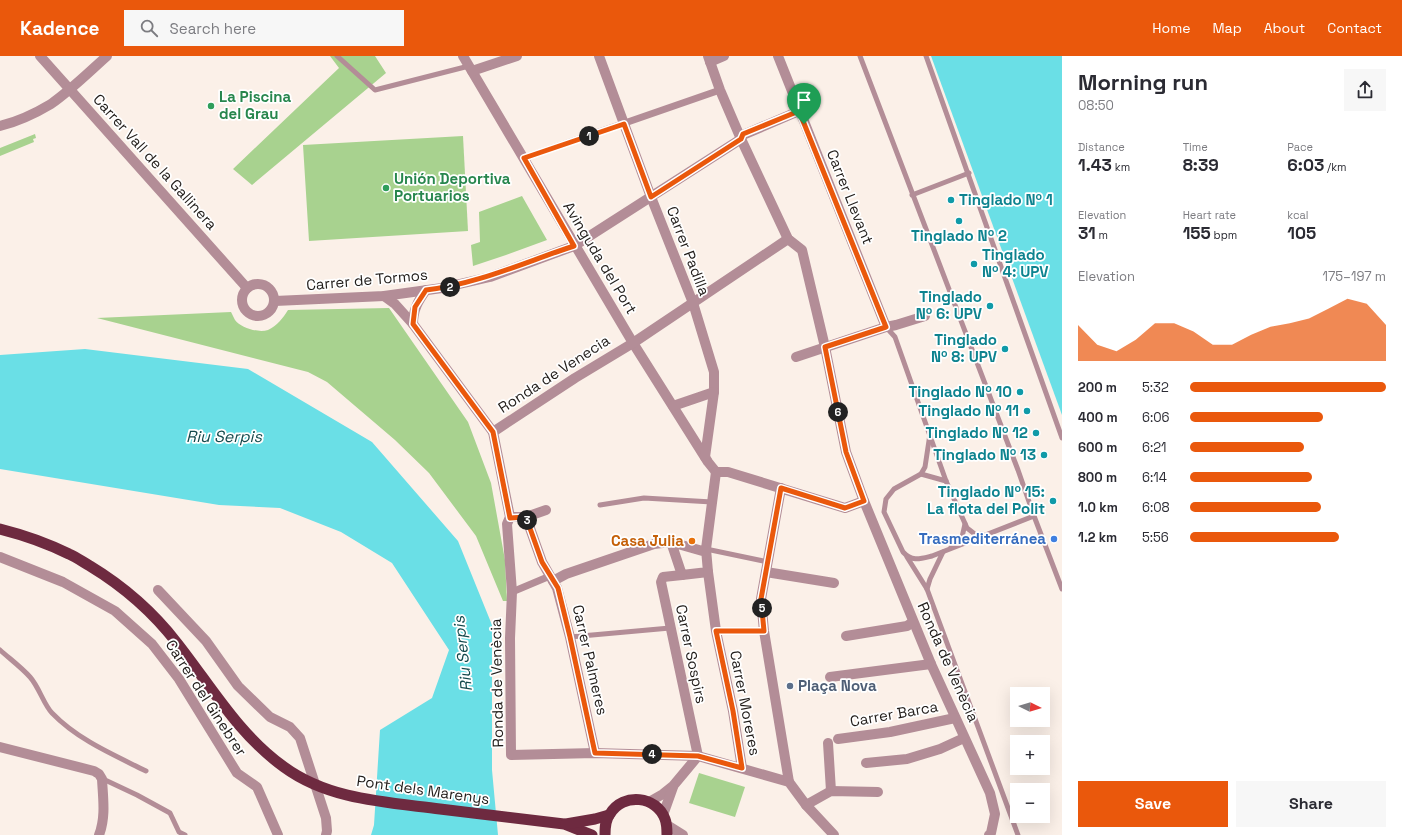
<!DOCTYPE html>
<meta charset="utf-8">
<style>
body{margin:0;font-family:"Space Grotesk",sans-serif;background:#f7f7f7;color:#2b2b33;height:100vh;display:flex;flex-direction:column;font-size:15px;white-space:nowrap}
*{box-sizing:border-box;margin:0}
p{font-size:13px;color:#7c7c81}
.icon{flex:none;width:22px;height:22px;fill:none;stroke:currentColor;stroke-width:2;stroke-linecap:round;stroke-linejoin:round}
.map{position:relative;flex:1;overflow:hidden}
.sheet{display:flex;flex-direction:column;background:#fff;width:340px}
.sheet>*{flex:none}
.needle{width:26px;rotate:95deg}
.tools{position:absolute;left:1010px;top:631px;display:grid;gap:8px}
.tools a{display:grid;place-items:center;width:40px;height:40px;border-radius:0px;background:#fff;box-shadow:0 4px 16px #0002;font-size:20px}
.pin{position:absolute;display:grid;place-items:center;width:34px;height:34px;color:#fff;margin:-41px -17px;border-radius:50% 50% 50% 0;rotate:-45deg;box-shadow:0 0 4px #0007}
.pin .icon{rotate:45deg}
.km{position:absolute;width:20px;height:20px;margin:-10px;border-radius:50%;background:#222;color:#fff;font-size:11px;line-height:20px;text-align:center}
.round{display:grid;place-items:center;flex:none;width:42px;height:42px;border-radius:0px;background:#f7f7f7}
.overview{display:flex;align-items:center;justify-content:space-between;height:68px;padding:0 16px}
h1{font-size:22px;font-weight:700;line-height:30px}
.metrics{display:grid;grid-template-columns:repeat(3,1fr);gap:6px;height:68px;padding:4px 16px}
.metrics div{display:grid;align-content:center}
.metrics b{font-size:17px;font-weight:700}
.metrics small{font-size:11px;font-weight:400}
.metrics p{font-size:11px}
.chart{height:112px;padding:8px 16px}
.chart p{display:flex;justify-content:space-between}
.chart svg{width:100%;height:72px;margin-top:4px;fill:#ea580c;opacity:.7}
.action{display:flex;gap:8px;margin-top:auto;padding:8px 16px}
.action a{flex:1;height:46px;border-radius:0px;background:#ea580c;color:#fff;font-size:16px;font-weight:700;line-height:46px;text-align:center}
.action a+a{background:#f7f7f7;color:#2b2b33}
ul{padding:0 16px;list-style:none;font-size:13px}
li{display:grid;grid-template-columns:64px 48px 1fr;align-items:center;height:30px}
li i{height:10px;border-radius:5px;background:#ea580c}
header{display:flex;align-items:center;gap:24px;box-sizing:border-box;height:56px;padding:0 20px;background:#ea580c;color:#fff}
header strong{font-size:19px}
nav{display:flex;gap:22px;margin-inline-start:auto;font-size:14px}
.search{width:280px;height:36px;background:#f7f7f7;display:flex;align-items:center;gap:10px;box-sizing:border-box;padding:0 14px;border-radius:0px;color:#7c7c81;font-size:15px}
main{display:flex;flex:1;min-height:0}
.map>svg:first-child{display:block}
.green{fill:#a8d28f}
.water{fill:#6adfe6}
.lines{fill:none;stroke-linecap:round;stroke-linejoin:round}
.service{stroke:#b38d97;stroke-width:5}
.pedestrian{stroke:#b38d97;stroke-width:7}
.minor{stroke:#b38d97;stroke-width:10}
.trunk{stroke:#6e2a40;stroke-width:11}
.route-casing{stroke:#fff;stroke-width:8}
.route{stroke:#ea580c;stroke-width:5}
.leisure-dot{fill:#2e9e5b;stroke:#fff;stroke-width:1.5}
.culture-dot{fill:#0f9aa8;stroke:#fff;stroke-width:1.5}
.shop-dot{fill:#3f7fe0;stroke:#fff;stroke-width:1.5}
.food-dot{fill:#e8710a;stroke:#fff;stroke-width:1.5}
.service-dot{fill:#5c6f8a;stroke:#fff;stroke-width:1.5}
.labels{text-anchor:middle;stroke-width:3.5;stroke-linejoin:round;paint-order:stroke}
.leisure-label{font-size:15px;font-weight:bold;fill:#27864d;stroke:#fff;text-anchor:start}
.street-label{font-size:15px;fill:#201c19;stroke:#fff}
.culture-label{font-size:15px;font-weight:bold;fill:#0d838f;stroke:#fff;text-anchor:end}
.shop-label{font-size:15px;font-weight:bold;fill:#366cbe;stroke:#fff;text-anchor:end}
.food-label{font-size:15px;font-weight:bold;fill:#c56008;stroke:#fff;text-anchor:end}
.service-label{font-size:15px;font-weight:bold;fill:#4e5e75;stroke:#fff;text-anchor:start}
.water-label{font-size:16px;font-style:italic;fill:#14494c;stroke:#fff}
</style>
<header>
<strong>Kadence</strong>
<div class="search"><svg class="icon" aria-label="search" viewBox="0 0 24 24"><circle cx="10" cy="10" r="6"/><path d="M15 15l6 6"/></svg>Search here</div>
<nav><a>Home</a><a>Map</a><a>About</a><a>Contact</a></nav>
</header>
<main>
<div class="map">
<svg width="1062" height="779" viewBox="0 0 1062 779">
<rect width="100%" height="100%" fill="#fbf0e8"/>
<g class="green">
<path d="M330 0H375L386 17 252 129 233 113 339 12Z"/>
<path d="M35 78 36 82 33 83 34 86 0 100V92Z"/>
<path d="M463 80 468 175 309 185 303 89Z"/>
<path d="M522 140 547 184 506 199 473 210 471 189 480 186 479 156Z"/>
<path d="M389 252 468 366 491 427 505 504 507 545H503L476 480 429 417 395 384 327 326 308 316 97 262 231 256C232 258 234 262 235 264 241 272 258 277 268 274 277 270 283 262 288 254Z"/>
<path d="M699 717 745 731 735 761 689 747Z"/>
</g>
<g class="water">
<path d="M931 0H1062V359Z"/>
<path d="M85 293 248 313 372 386 458 485 492 569V714L498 779H371L374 769 380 674 432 642 449 594 392 507 341 476 280 452 219 449 0 413V299Z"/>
</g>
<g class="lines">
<g class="service">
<path d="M337 0 375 34 469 10"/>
<path d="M860 0 1018 414 1034 460"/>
<path d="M926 0 1062 382"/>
<path d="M912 139 969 117"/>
<path d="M886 271 895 281 946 425 967 472 976 479 982 478"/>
<path d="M930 378 925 411 921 418 894 433 886 443 884 456 903 496C912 506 920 503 932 500L1034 460 1062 533"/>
<path d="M921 418 946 425"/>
<path d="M600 449 644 442 712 446"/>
<path d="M951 491 962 481 965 468"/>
<path d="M706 493 768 506"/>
<path d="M907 501 927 533 1018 779"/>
<path d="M927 533 930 523 943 496"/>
<path d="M570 581 670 572"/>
<path d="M0 594C10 603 21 611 30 621 39 631 44 649 52 657 78 684 114 699 146 715"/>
<path d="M103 723 137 739 170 757 179 776 185 779"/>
</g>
<g class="pedestrian">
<path d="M524 102 720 34"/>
<path d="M512 536 550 520"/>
<path d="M716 575H764"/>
</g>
<g class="minor">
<path d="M40 0 247 232"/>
<path d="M463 0 633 287 708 406 716 416"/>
<path d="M599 0 651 141 693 247 714 316V336L705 401"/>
<path d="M708 0 720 34 741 83 788 183 802 194 825 291 846 396 864 445 931 608 990 737 995 758 991 777 989 779"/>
<path d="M778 0 886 271"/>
<path d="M710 6 724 0"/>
<path d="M472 15 517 0"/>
<path d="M0 70C16 66 36 57 51 48 71 34 89 16 107 0"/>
<circle cx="258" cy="244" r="16"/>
<path d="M384 240 395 248 413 268 493 376 510 461 507 468 512 536 510 582 511 699 595 697 698 700 789 726 806 749 834 779"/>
<path d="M275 245 384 240 442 232 490 221 574 190 741 83 743 79 799 55"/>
<path d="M413 268C413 254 418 245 426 234"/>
<path d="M796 301 886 271 896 269 925 260"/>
<path d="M673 350 714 336"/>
<path d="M493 376 575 322 633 287 788 183"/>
<path d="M716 416H728L845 452 864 445"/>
<path d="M781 432 761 543 764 575 789 726"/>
<path d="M510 461H526L546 454"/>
<path d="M526 461 542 506 557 532 570 581 595 697"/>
<path d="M706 496 671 486 682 519 708 516 706 493 716 416"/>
<path d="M0 501 63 526 115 555 152 588 179 623 237 717 257 731 278 779"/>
<path d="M708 516 716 575 733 655 742 712"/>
<path d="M766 516 834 527"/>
<path d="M682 519 663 521 661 526 698 700"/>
<path d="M553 525 566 518 654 488 671 486"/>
<path d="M158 534 206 585 238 630 270 661 290 671 300 682 326 762 327 775 326 779"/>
<path d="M846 580 907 570 913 566"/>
<path d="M830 621 931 608"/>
<path d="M838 683 890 676 955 662"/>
<path d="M828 687 831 735"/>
<path d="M0 691 94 715 99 718 102 723C103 742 106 761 99 779"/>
<path d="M866 707 907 703 940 693 964 682"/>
<path d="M649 746 663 738 673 730 698 700"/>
<path d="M806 749 831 735 878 736"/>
<path d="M663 759 673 731"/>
<path d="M667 769 683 779"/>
</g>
<g class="trunk">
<path d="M0 473C24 479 47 487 69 498 76 501 83 506 90 510 123 530 153 556 177 587 211 630 238 678 284 711 329 744 386 746 440 753 482 758 523 763 564 768L592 779"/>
<path d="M566 768 595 763 609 759"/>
<path d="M605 779C605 772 605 764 610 758 623 736 657 740 665 763 667 768 667 774 667 779"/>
</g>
</g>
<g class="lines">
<g class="route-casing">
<path id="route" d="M799 55 886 271 825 291 846 396 864 445 845 452 781 432 761 543 764 575H716L733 655 742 712 698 700 595 697 570 581 558 532 542 506 526 461 510 462 493 376 413 268 415 251 426 234C478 228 525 206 574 190L524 102 624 68 651 141 741 83 743 78Z"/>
</g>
<use href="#route" class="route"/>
</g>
<g class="leisure-dot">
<circle cx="211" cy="50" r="4"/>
<circle cx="386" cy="132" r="4"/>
</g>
<g class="culture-dot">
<circle cx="951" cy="144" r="4"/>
<circle cx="959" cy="165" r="4"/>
<circle cx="974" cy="208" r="4"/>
<circle cx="990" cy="250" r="4"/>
<circle cx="1005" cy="293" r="4"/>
<circle cx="1020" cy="336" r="4"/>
<circle cx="1027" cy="355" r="4"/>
<circle cx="1036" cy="377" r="4"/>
<circle cx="1044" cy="399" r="4"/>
<circle cx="1053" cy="445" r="4"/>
</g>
<circle class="shop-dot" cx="1054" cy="483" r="4"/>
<circle class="food-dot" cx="692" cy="485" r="4"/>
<circle class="service-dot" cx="790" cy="630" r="4"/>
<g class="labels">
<g class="leisure-label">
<text x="219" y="46">La Piscina<tspan x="219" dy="17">del Grau</tspan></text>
<text x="394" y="128">Unión Deportiva<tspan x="394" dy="17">Portuarios</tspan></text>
</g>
<g class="street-label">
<text transform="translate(155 106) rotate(48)" y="5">Carrer Vall de la Gallinera</text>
<text transform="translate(850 141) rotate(68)" y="5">Carrer Llevant</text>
<text transform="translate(688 195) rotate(69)" y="5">Carrer Padilla</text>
<text transform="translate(600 202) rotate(59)" y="5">Avinguda del Port</text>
<text transform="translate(367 224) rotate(-5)" y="5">Carrer de Tormos</text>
<text transform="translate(554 318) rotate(-33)" y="5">Ronda de Venecia</text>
<text transform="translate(691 598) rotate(78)" y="5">Carrer Sospirs</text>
<text transform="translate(590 604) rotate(77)" y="5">Carrer Palmeres</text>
<text transform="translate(948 606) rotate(66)" y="5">Ronda de Venècia</text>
<text transform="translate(497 627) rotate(-91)" y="5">Ronda de Venècia</text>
<text transform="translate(206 642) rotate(57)" y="5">Carrer del Ginebrer</text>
<text transform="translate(745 647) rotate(79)" y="5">Carrer Moreres</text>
<text transform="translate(894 658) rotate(-10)" y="5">Carrer Barca</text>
<text transform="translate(423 734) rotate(8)" y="5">Pont dels Marenys</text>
</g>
<g class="culture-label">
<text x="959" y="149" text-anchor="start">Tinglado Nº 1</text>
<text x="959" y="185" text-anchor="middle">Tinglado Nº 2</text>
<text x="982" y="204" text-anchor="start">Tinglado<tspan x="982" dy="17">Nº 4: UPV</tspan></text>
<text x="982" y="246">Tinglado<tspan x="982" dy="17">Nº 6: UPV</tspan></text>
<text x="997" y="289">Tinglado<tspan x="997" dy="17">Nº 8: UPV</tspan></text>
<text x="1012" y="341">Tinglado Nº 10</text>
<text x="1019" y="360">Tinglado Nº 11</text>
<text x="1028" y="382">Tinglado Nº 12</text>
<text x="1036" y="404">Tinglado Nº 13</text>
<text x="1045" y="441">Tinglado Nº 15:<tspan x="1045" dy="17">La flota del Polit</tspan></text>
</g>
<g class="shop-label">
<text x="1046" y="488">Trasmediterránea</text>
</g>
<g class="food-label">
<text x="684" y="490">Casa Julia</text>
</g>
<g class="service-label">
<text x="798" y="635">Plaça Nova</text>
</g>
<g class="water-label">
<text x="224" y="386">Riu Serpis</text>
<text transform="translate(462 598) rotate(-96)" y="6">Riu Serpis</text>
</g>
</g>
</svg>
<div class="tools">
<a><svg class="needle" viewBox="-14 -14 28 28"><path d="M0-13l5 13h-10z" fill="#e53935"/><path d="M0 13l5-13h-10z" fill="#7c7c81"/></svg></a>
<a>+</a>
<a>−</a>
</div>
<div class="pin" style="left:804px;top:68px;background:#1e9e55"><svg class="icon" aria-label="arrive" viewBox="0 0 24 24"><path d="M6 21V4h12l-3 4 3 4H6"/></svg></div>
<b class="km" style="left:589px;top:80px">1</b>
<b class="km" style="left:450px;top:231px">2</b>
<b class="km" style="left:527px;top:464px">3</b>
<b class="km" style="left:652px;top:698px">4</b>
<b class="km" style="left:762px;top:552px">5</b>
<b class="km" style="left:838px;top:356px">6</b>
</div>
<section class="sheet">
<div class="overview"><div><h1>Morning run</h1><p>08:50</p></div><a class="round"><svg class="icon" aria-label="share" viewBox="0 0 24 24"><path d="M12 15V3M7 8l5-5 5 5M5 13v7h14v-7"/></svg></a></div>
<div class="metrics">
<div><p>Distance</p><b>1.43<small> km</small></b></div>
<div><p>Time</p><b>8:39</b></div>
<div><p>Pace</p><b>6:03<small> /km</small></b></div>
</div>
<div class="metrics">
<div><p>Elevation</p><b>31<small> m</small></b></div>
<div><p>Heart rate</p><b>155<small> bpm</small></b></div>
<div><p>kcal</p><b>105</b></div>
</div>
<div class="chart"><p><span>Elevation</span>175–197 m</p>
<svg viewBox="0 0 160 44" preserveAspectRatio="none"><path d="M0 44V22L10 34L20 38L30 31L40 21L50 21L60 26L70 34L80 34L90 28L100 23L110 21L120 18L130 12L140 6L150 9L160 22V44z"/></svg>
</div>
<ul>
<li><b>200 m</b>5:32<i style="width:100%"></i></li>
<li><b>400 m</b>6:06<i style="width:68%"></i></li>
<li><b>600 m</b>6:21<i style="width:58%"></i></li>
<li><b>800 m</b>6:14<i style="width:62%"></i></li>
<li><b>1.0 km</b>6:08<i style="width:67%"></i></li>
<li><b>1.2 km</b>5:56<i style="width:76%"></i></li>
</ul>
<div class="action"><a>Save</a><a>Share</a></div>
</section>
</main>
